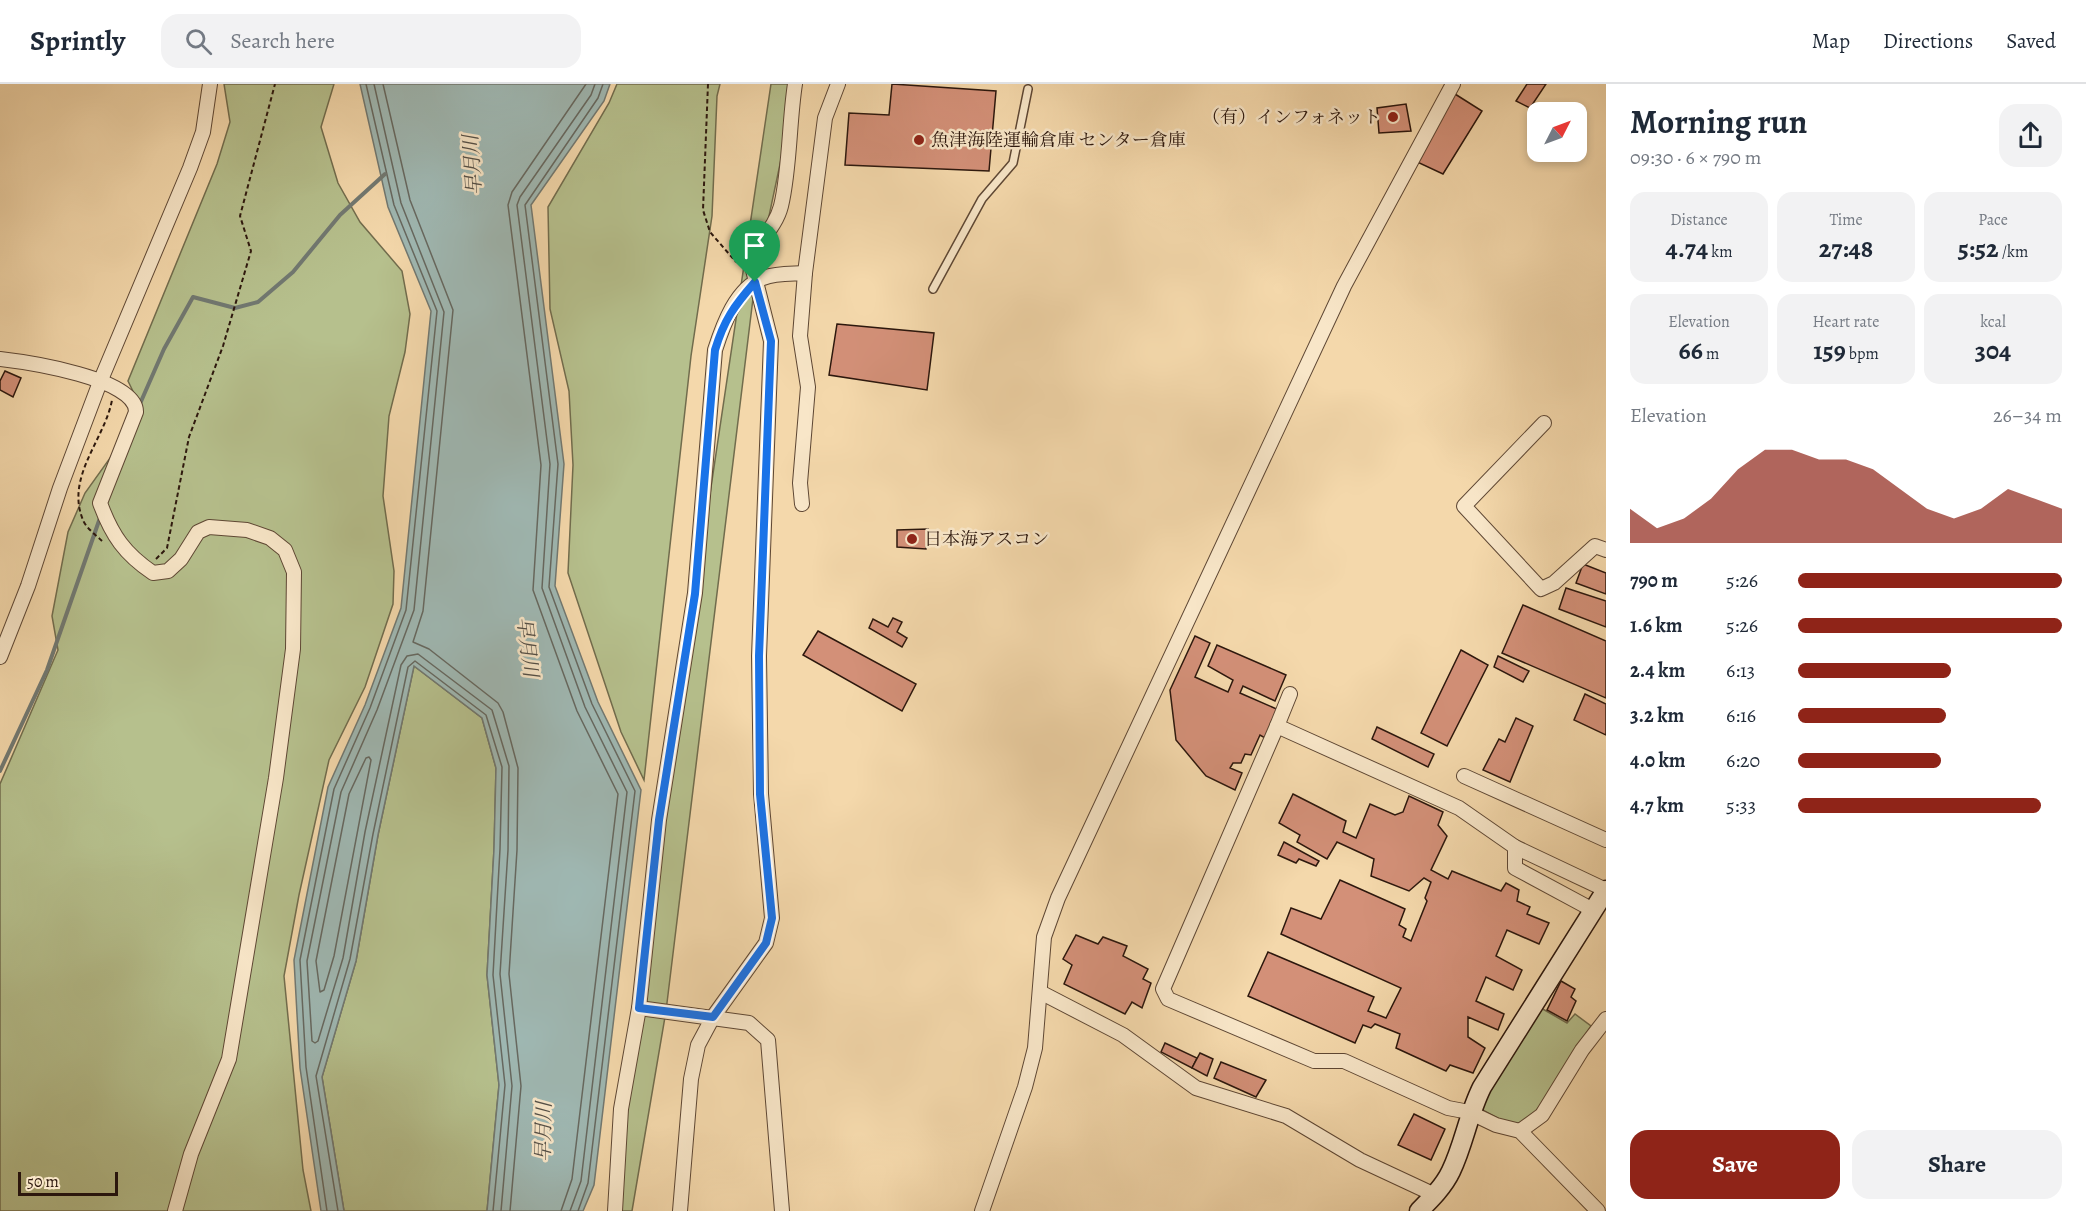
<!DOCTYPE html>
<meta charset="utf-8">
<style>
body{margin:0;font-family:Alegreya,"Noto Serif JP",serif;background:#f2f2f3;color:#1f2937;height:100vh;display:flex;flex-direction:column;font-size:22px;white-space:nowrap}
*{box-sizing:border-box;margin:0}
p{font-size:20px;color:#747a83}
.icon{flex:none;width:33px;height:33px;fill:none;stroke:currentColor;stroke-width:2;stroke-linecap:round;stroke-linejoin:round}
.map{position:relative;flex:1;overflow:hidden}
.side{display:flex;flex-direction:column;background:#fff;width:480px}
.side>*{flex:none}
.needle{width:39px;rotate:48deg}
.buttons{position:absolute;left:1527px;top:18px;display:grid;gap:12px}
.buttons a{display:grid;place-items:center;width:60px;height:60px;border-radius:12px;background:#fff;box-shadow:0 3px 9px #0003;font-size:30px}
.scale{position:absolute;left:18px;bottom:15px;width:100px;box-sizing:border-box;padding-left:6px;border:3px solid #2c170d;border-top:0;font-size:16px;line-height:21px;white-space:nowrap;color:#2c170d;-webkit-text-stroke:4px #f8e6c8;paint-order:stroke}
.pin{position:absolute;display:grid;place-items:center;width:51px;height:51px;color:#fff;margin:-62px -26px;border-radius:50% 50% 50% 0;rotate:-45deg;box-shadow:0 0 6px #0007}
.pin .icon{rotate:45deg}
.round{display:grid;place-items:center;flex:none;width:63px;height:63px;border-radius:18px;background:#f2f2f3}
.overview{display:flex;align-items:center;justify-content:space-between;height:102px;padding:0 24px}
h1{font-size:33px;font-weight:600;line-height:45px}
.figures{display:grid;grid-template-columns:repeat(3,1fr);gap:9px;height:102px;padding:6px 24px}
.figures div{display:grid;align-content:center;border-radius:15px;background:#f2f2f3;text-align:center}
.figures b{font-size:26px;font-weight:600}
.figures small{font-size:16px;font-weight:400}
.figures p{font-size:16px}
.chart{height:168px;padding:12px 24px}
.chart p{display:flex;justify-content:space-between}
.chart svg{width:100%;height:108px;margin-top:6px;fill:#8f2418;opacity:.7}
.cta{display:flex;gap:12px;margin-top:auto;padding:12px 24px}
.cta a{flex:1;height:69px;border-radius:18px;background:#8f2418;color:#fff;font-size:24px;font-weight:600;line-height:69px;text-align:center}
.cta a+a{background:#f2f2f3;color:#1f2937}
ul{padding:0 24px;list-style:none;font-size:20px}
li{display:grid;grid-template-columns:96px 72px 1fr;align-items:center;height:45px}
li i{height:15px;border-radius:8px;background:#8f2418}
header{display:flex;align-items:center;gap:36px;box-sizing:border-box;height:84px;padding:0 30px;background:#fff;border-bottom:2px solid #e0e1e3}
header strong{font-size:28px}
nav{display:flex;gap:33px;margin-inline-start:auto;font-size:21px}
.search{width:420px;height:54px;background:#f2f2f3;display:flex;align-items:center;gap:15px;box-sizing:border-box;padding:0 21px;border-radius:18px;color:#747a83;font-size:22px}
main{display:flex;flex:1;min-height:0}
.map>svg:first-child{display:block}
.green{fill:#b6c08d;stroke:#716c4d;stroke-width:1.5}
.water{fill:#9fb8b3;stroke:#717871;stroke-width:1.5}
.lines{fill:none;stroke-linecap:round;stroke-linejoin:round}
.shore{stroke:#666860;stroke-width:1.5}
.stream{stroke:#717871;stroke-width:4}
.building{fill:#d39078;stroke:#2c170d;stroke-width:1.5}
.lane-casing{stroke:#5e4734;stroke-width:10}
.street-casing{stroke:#5e4734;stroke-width:16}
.secondary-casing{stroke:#2c170d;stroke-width:21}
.path{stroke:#2c170d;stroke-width:2;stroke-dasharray:4.5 3;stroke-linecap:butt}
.lane{stroke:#f8e6c8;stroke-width:7}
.street{stroke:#f8e6c8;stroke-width:14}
.secondary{stroke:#f8e6c8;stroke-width:18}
.route-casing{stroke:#fff;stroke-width:12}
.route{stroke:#1a73e8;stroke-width:8}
.poi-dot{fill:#8f2418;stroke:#f8e6c8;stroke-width:2}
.labels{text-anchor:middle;stroke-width:5;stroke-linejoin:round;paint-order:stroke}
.poi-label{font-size:18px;fill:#2c170d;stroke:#f8e6c8;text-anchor:start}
.water-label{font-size:20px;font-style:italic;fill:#544f47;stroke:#f8e6c8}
</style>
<header>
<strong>Sprintly</strong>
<div class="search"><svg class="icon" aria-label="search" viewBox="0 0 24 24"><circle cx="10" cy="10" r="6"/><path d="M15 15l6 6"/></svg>Search here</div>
<nav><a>Map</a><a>Directions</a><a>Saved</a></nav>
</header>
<main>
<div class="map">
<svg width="1606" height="1127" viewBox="0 0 1606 1127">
<rect width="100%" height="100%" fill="#f4d8ab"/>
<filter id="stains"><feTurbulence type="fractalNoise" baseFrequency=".00333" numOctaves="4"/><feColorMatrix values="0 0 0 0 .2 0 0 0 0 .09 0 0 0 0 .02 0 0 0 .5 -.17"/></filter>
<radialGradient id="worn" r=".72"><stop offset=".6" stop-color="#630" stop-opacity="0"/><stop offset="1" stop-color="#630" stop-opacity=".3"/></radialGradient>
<g class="green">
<path d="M224 0H334L321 43 338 99 360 138 402 187 410 230 405 268 389 332 383 412 394 487 393 520 365 603 329 676 299 811 284 892 303 1086 311 1127H0V700L58 566 52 532 68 448 85 409 143 328 128 297 217 80 230 38Z"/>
<path d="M617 0H720L717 12 712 132 691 272 644 696 621 648 568 489 573 381 569 307 550 225 548 123 609 19Z"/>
<path d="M771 0H797L755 198 666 927 632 1127H613L692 531Z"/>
<path d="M414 582 482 634 496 684 494 765 487 891 499 1001 487 1127H344L322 993 356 877 378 751Z"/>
<path d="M1541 924 1567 939 1575 930 1591 942C1574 967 1544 1026 1521 1041L1499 1035 1479 1024Z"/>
</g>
<path class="water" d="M360 0H610L604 17 531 121 564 380 555 502 598 618 641 706 594 1101 583 1127H487L499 1001 487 891 494 765 496 684 482 634 414 582 378 751 356 877 322 993 344 1127H321L300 984 294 876 328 703 365 621 401 524 431 227 388 123Z"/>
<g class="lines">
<g class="shore">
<path d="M374 0 401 119 444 228 414 526 377 626 341 708 307 877 312 957 315 959 318 957 343 874 365 748 401 581 407 572 418 570 492 626 509 682 508 766 500 890 512 1002 501 1127"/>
<path d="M383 0 410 116 453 226 423 527 413 558 429 565 498 619 503 628 518 684 517 766 509 890 521 1002 510 1127"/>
<path d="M369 673 371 676 334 872 324 906 320 908 316 877 349 710 366 674Z"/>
<path d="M327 1127 306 983 300 876 334 705 370 624 406 526 437 227 394 121 366 0"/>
<path d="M338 1127 316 992 350 875 373 750 408 583 415 577 486 631 502 683 500 765 493 891 505 1001 493 1127"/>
<path d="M561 1127 572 1095 618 710 577 627 533 506 541 381 508 121 512 108 586 0"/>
<path d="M570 1127 581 1097 627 708 585 623 542 504 550 380 517 121 520 113 591 11 595 0"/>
<path d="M578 1127 588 1099 635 707 592 620 549 503 558 380 525 121 598 14 603 0"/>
</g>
<g class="stream">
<path d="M139 322 164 265 193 213 235 224 258 218 293 188 340 131 385 90"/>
<path d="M0 687 47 586 101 431"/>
</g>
</g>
<g class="building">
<path d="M892 0 996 7 989 87 845 81 849 29 889 31Z"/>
<path d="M1527 0H1546L1530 24 1516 17Z"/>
<path d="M1455 10 1482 27 1443 90 1415 77Z"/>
<path d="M1406 20 1411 47 1379 49 1377 24Z"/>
<path d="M837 240 934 249 927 306 829 291Z"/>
<path d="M5 287 21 294 13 313 0 306V297Z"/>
<path d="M928 445 926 465 897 463V446Z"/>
<path d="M1583 480 1606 489V510L1576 499Z"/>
<path d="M1566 504 1606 517V543L1559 525Z"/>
<path d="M1523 521 1606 557V614L1502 569Z"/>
<path d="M893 534 902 538 897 548 907 554 902 563 869 544 873 535 888 543Z"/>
<path d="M818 547 916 600 902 627 803 571Z"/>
<path d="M1195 552 1210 559 1195 593 1228 608 1233 596 1208 582 1217 561 1286 591 1275 617 1243 602 1240 609 1279 626 1265 654 1260 651 1251 671 1245 670 1241 679H1233L1230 684 1242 689 1235 706 1206 692 1176 656 1170 606Z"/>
<path d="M1461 566 1488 581 1447 662 1421 649Z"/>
<path d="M1498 572 1529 587 1523 598 1494 583Z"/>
<path d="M1585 610 1606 620V651L1574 636Z"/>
<path d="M1516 634 1533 642 1510 698 1483 686 1499 655 1505 658Z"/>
<path d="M1377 643 1434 670 1428 683 1372 655Z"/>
<path d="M1293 710 1346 737 1343 748 1356 754 1370 720 1395 731 1403 728 1409 712 1443 728 1438 741 1447 752 1431 786 1448 795 1452 787 1501 807 1506 799 1519 806 1517 817 1530 823 1527 830 1549 839 1539 860 1507 846 1496 872 1522 886 1513 906 1486 893 1476 917 1504 930 1498 946 1468 933V953L1485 964 1473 989 1450 981 1446 987 1396 964 1400 950 1375 940 1371 944 1363 941 1355 959 1248 912 1268 868 1374 913 1368 927 1386 934 1401 904 1281 850 1291 824 1321 835 1340 796 1405 825 1399 841 1406 845 1403 853 1411 857 1427 817 1425 814 1431 798 1424 794 1409 807 1371 792 1374 775 1337 758 1327 775 1297 758 1300 751 1279 739Z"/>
<path d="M1284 758 1319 777 1316 782 1299 775 1296 779 1278 771Z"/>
<path d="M1076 851 1098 860 1103 853 1127 862 1123 872 1148 885 1143 895 1151 899 1142 924 1132 918 1125 930 1064 900 1072 881 1063 875Z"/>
<path d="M1561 897 1575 905 1571 913 1576 917 1567 937 1547 926Z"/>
<path d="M1165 959 1197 974 1192 984 1161 968Z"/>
<path d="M1200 969 1213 975 1207 992 1192 984Z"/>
<path d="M1221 978 1266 996 1256 1013 1214 994Z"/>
<path d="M1414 1030 1445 1045 1431 1076 1398 1061Z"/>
</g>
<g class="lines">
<g class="lane-casing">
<path id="lane" d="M933 205 982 115 1013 79 1028 5"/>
</g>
<g class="street-casing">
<g id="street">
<path d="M0 275C26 278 137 294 136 328L100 419C112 452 125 470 153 489L168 487 181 475 198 448 209 443 247 446 270 454 285 466 294 488 293 565 276 694 229 975 191 1070 175 1127"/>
<path d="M1544 339 1464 422 1541 505 1554 499 1595 462 1606 466"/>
<path d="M802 420 800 399 808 303 800 252 805 189 825 34 838 0"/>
<path d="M0 573 28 502 60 404 100 298 190 84 203 48 210 0"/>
<path d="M1290 610 1277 642 1459 724 1515 763 1606 806"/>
<path d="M1277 642 1163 905 1168 915 1314 977H1344L1448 1024 1469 1028 1496 1041 1520 1047 1598 1127"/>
<path d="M1464 692 1606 756"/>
<path d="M1515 763V784L1593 826"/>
<path d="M1040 908 1123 951 1196 1004 1286 1032 1360 1076 1435 1111"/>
<path d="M639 924 749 939 768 956 782 1127"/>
<path d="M1520 1047 1542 1031 1582 966 1606 935"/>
<path d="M615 1127 621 1025 639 924 659 736 695 509 715 266C723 241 736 204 763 194 775 189 792 190 805 189"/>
<path d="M680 1127 691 995 698 961 713 933 766 859 772 834 761 710 759 572 771 257 750 174C760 156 776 142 781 122 790 85 789 38 795 0"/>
<path d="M982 1127 1025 1003 1035 964 1044 853 1058 814 1344 202 1453 0"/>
</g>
</g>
<g class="secondary-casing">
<path id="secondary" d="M1419 1127C1431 1115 1444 1102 1451 1087 1464 1060 1468 1031 1482 1003L1606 806"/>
</g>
<g class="path">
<path d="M708 0 703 126 710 148 736 178"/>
<path d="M102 457C96 451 86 444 83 436 65 393 105 355 112 316"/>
<path d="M156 475 167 464 189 353 223 262 251 167 240 132 275 0"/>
</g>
<use href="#lane" class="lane"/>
<use href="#street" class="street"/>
<use href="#secondary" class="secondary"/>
</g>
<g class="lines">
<g class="route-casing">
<path id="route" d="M755 198 771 257 759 572 760 710 772 834 766 859 713 933 639 924 659 736 695 510 715 266C724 236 734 222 755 198Z"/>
</g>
<use href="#route" class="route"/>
</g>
<g class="poi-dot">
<circle cx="1393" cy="33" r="6"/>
<circle cx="919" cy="56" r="6"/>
<circle cx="912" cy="455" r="6"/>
</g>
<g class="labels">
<g class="poi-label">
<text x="1381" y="39" text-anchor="end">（有）インフォネット</text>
<text x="931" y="62">魚津海陸運輸倉庫 センター倉庫</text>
<text x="924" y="461">日本海アスコン</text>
</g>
<g class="water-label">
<text transform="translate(472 81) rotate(-94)" y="7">早月川</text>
<text transform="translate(528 563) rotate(83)" y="7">早月川</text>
<text transform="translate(543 1048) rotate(-89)" y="7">早月川</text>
</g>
</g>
<rect width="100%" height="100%" filter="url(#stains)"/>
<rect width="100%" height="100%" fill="url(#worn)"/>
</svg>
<div class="buttons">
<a><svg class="needle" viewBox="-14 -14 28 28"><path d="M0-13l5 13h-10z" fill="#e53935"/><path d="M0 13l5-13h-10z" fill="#747a83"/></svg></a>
</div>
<div class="scale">50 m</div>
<div class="pin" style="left:755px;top:198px;background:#1e9e55"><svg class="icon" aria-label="arrive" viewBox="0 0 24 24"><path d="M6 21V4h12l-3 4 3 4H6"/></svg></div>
</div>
<section class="side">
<div class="overview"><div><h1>Morning run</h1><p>09:30 · 6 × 790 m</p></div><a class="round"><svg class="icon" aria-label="share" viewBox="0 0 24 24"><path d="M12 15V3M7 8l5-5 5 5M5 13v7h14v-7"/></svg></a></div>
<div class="figures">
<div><p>Distance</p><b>4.74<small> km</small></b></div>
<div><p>Time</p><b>27:48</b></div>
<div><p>Pace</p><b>5:52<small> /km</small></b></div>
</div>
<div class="figures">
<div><p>Elevation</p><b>66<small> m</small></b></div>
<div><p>Heart rate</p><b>159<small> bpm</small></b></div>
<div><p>kcal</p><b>304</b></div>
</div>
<div class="chart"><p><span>Elevation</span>26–34 m</p>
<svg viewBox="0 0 160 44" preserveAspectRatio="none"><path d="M0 44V30L10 38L20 34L30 26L40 14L50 6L60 6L70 10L80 10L90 14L100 22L110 30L120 34L130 30L140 22L150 26L160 30V44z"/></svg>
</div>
<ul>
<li><b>790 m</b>5:26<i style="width:100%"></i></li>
<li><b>1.6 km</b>5:26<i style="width:100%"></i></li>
<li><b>2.4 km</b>6:13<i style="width:58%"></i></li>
<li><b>3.2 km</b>6:16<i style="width:56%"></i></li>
<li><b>4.0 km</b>6:20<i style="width:54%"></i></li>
<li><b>4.7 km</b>5:33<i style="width:92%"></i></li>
</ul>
<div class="cta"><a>Save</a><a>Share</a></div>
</section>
</main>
